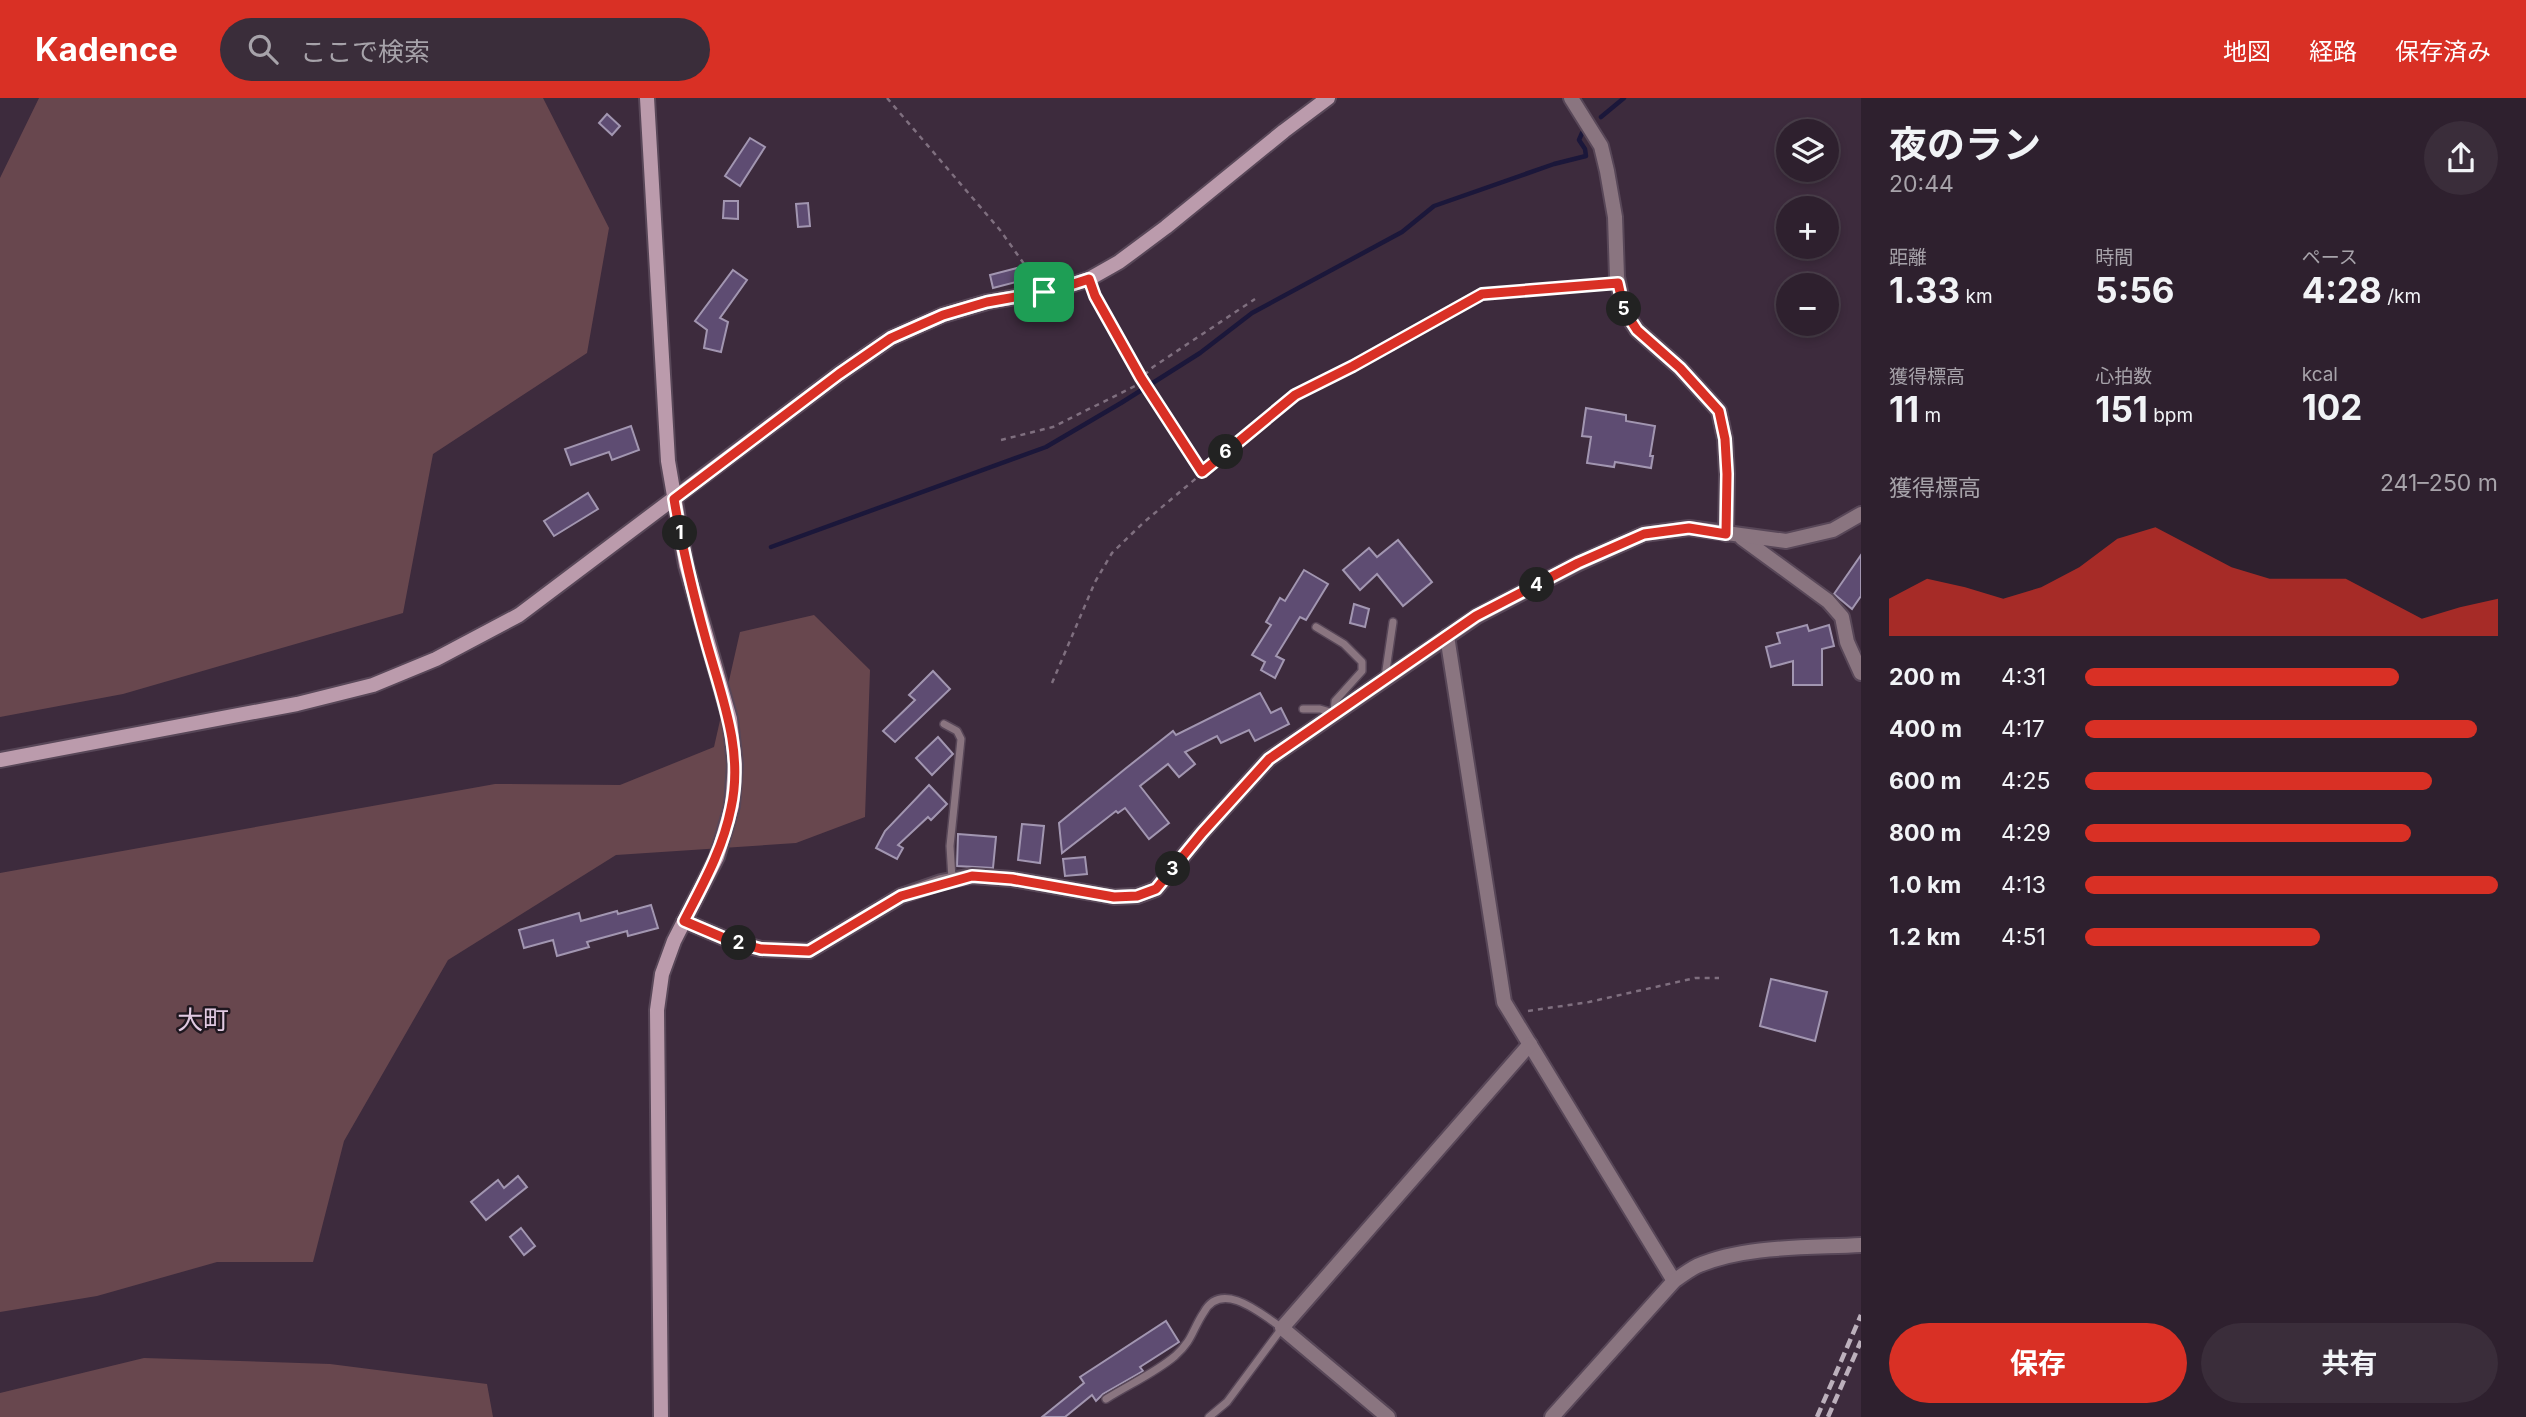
<!DOCTYPE html>
<html lang="ja">
<meta charset="utf-8">
<style>
body{margin:0;font-family:Inter,"Noto Sans JP",sans-serif;background:#3a2d3a;color:#f1f3f6;height:100vh;display:flex;flex-direction:column;font-size:26px;white-space:nowrap}
*{box-sizing:border-box;margin:0}
p{font-size:23px;color:#a7a3aa}
.icon{flex:none;width:38px;height:38px;fill:none;stroke:currentColor;stroke-width:2;stroke-linecap:round;stroke-linejoin:round}
.map{position:relative;flex:1;overflow:hidden}
.panel{display:flex;flex-direction:column;background:#2e202e;width:665px}
.panel>*{flex:none}
.fabs{position:absolute;left:1776px;top:21px;display:grid;gap:14px}
.fabs a{display:grid;place-items:center;width:63px;height:63px;border-radius:50%;background:#2e202e;box-shadow:0 4px 10px #0003,0 0 0 2px #493e4a;font-size:35px}
.pin{position:absolute;display:grid;place-items:center;width:60px;height:60px;color:#fff;margin:-30px;border-radius:14px;box-shadow:0 4px 10px #0006}
.km{position:absolute;width:35px;height:35px;margin:-18px;border-radius:50%;background:#222;color:#fff;font-size:19px;line-height:35px;text-align:center}
.round{display:grid;place-items:center;flex:none;width:74px;height:74px;border-radius:37px;background:#3a2d3a}
.summary{display:flex;align-items:center;justify-content:space-between;height:119px;padding:0 28px}
h1{font-size:38px;font-weight:700;line-height:52px}
.stats{display:grid;grid-template-columns:repeat(3,1fr);gap:10px;height:119px;padding:7px 28px}
.stats div{display:grid;align-content:center}
.stats b{font-size:35px;font-weight:700}
.stats small{font-size:19px;font-weight:400}
.stats p{font-size:19px}
.chart{height:196px;padding:14px 28px}
.chart p{display:flex;justify-content:space-between}
.chart svg{width:100%;height:126px;margin-top:7px;fill:#d93025;opacity:.7}
.button{display:flex;gap:14px;margin-top:auto;padding:14px 28px}
.button a{flex:1;height:80px;border-radius:42px;background:#d93025;color:#fff;font-size:28px;font-weight:700;line-height:80px;text-align:center}
.button a+a{background:#3a2d3a;color:#f1f3f6}
ul{padding:0 28px;list-style:none;font-size:23px}
li{display:grid;grid-template-columns:112px 84px 1fr;align-items:center;height:52px}
li i{height:18px;border-radius:9px;background:#d93025}
header{display:flex;align-items:center;gap:42px;box-sizing:border-box;height:98px;padding:0 35px;background:#d93025;color:#fff}
header strong{font-size:33px}
nav{display:flex;gap:38px;margin-inline-start:auto;font-size:24px}
.search{width:490px;height:63px;background:#3a2d3a;display:flex;align-items:center;gap:18px;box-sizing:border-box;padding:0 24px;border-radius:38px;color:#a7a3aa;font-size:26px}
main{display:flex;flex:1;min-height:0}
.map>svg:first-child{display:block}
.green{fill:#68474e}
.lines{fill:none;stroke-linecap:round;stroke-linejoin:round}
.stream{stroke:#1b173a;stroke-width:4.5}
.building{fill:#5e4c72;stroke:#a296b1;stroke-width:2}
.lane-casing{stroke:#584758;stroke-width:10}
.street-casing{stroke:#584758;stroke-width:18}
.secondary-casing{stroke:#584758;stroke-width:18}
.path{stroke:#7f6f7f;stroke-width:2.5;stroke-dasharray:5 5;stroke-linecap:butt}
.lane{stroke:#8a7580;stroke-width:7}
.street{stroke:#8a7580;stroke-width:14}
.secondary{stroke:#bb9bac;stroke-width:14}
.rail{stroke:#bcb0bc;stroke-width:4.5;stroke-dasharray:10 5;stroke-linecap:butt}
.route-casing{stroke:#fff;stroke-width:14}
.route{stroke:#d93025;stroke-width:9}
.labels{text-anchor:middle;stroke-width:5;stroke-linejoin:round;paint-order:stroke}
.quarter-label{font-size:26px;fill:#e1cae2;stroke:#1f171f}
</style>
<header>
<strong>Kadence</strong>
<div class="search"><svg class="icon" aria-label="search" viewBox="0 0 24 24"><circle cx="10" cy="10" r="6"/><path d="M15 15l6 6"/></svg>ここで検索</div>
<nav><a>地図</a><a>経路</a><a>保存済み</a></nav>
</header>
<main>
<div class="map">
<svg width="1861" height="1319" viewBox="0 0 1861 1319">
<rect width="100%" height="100%" fill="#3d2b3d"/>
<g class="green">
<path d="M39 0H543L609 130 587 255 433 356 403 515 123 596 0 619V80Z"/>
<path d="M814 517 870 572 865 719 796 745 616 757 448 862 344 1043 313 1164H217L97 1198 0 1214V775L495 686 620 687 714 649 740 534Z"/>
<path d="M144 1260 330 1266 487 1286 493 1319H0V1295Z"/>
</g>
<g class="lines">
<g class="stream">
<path d="M1601 19 1624 0"/>
<path d="M771 449 1046 349 1121 305 1200 255 1252 215 1402 134 1434 108 1554 66 1586 58 1585 51 1579 42 1582 35"/>
</g>
</g>
<g class="building">
<path d="M607 16 620 28 612 37 599 25Z"/>
<path d="M750 40 765 49 740 88 725 78Z"/>
<path d="M724 103H738V121L723 120Z"/>
<path d="M808 105 810 128 798 129 796 106Z"/>
<path d="M1017 170 1020 183 993 190 990 177Z"/>
<path d="M733 172 747 182 720 220 728 224 721 254 704 250 707 232 695 223Z"/>
<path d="M1586 310 1626 317V323L1655 328 1650 358H1653L1651 370 1615 364 1614 369 1587 365 1591 339 1582 338Z"/>
<path d="M631 328 639 352 612 362 609 354 571 367 565 351Z"/>
<path d="M588 395 598 411 554 438 544 423Z"/>
<path d="M1398 442 1432 484 1403 508 1377 476 1360 492 1343 472 1369 450 1377 459Z"/>
<path d="M1861 457V498L1852 511 1834 496Z"/>
<path d="M1304 472 1328 486 1306 522 1300 519 1276 558 1284 562 1275 580 1261 572 1265 564 1252 557 1271 527 1266 524 1280 500 1285 503Z"/>
<path d="M1354 506 1369 511 1365 529 1350 525Z"/>
<path d="M1807 527 1809 533 1829 527 1834 548 1822 551V587H1793V563L1771 569 1766 549 1780 545 1777 535Z"/>
<path d="M933 573 950 591 895 644 883 633 915 602 909 597Z"/>
<path d="M1260 595 1271 615 1281 610 1289 626 1255 643 1249 632 1221 645 1217 638 1185 654 1195 666 1179 679 1168 666 1140 688 1169 725 1149 741 1125 710 1118 715 1116 713 1062 755 1059 725 1125 671 1173 633 1176 637Z"/>
<path d="M938 639 953 656 932 677 916 660Z"/>
<path d="M929 687 947 706 931 722 928 719 898 747 903 750 897 761 876 750 885 733Z"/>
<path d="M1022 726 1044 728 1040 765 1018 762Z"/>
<path d="M958 736 996 739 993 770 957 768Z"/>
<path d="M1085 759 1087 776 1065 778 1063 761Z"/>
<path d="M651 807 658 830 628 838 627 833 587 844 589 849 557 858 553 842 524 850 519 832 579 815 581 823 617 813 618 816Z"/>
<path d="M1771 881 1827 894 1815 943 1760 928Z"/>
<path d="M518 1078 527 1089 486 1122 471 1104 498 1082 504 1090Z"/>
<path d="M521 1130 535 1148 524 1157 510 1139Z"/>
<path d="M1166 1223 1179 1244 1140 1269 1143 1273 1103 1296 1096 1303 1092 1297 1065 1319H1042L1084 1285 1080 1279Z"/>
</g>
<g class="lines">
<g class="lane-casing">
<g id="lane">
<path d="M1385 579 1393 524"/>
<path d="M1303 611H1320L1334 615 1335 603 1362 573V564L1344 546 1316 529"/>
<path d="M944 626 957 633 961 641 950 748 952 781"/>
<path d="M1106 1301C1128 1287 1155 1275 1175 1258 1193 1242 1192 1232 1204 1214 1222 1181 1263 1217 1282 1230L1227 1304 1209 1319"/>
</g>
</g>
<g class="street-casing">
<g id="street">
<path d="M1571 0 1601 48 1607 73 1615 119 1617 179 1624 212 1637 232 1680 270 1719 313 1725 341 1727 376 1726 436"/>
<path d="M1742 440 1828 503 1842 519 1847 544 1861 575"/>
<path d="M1447 538 1504 904 1674 1183"/>
<path d="M684 823 731 843 761 851 809 853 901 798 941 784 972 778 1012 781 1114 799 1137 798 1156 791 1202 735 1269 661 1477 518 1579 465 1644 436 1689 430 1786 443 1833 432 1861 416"/>
<path d="M1388 1319 1282 1230 1530 946"/>
<path d="M1552 1319 1674 1183C1681 1178 1689 1172 1697 1168 1745 1147 1809 1150 1861 1147"/>
</g>
</g>
<g class="secondary-casing">
<g id="secondary">
<path d="M647 0 668 363 686 467 730 621 735 666 732 708 717 759 674 843 662 876 657 912 661 1319"/>
<path d="M0 662 297 606 373 587 436 561 519 517 839 276 891 240 943 217 987 204 1055 192 1089 181 1119 164 1166 129 1284 33 1328 0"/>
</g>
</g>
<g class="path">
<path d="M887 0 1000 132 1034 180"/>
<path d="M1093 194 1141 280 1202 373"/>
<path d="M1001 342 1053 329 1137 287 1141 280 1153 269 1255 201"/>
<path d="M1052 585 1095 484 1112 455 1143 425 1295 297 1353 268 1482 196 1604 186"/>
<path d="M1528 913 1589 904 1695 880H1719"/>
</g>
<use href="#lane" class="lane"/>
<use href="#street" class="street"/>
<use href="#secondary" class="secondary"/>
<g class="rail">
<path d="M1817 1319 1861 1217"/>
<path d="M1828 1319 1861 1243"/>
</g>
</g>
<g class="lines">
<g class="route-casing">
<path id="route" d="M1089 181 1095 198 1141 280 1202 374 1295 297 1353 268 1482 196 1618 185 1624 212 1637 232 1680 270 1719 313 1725 341 1727 376 1726 436 1689 430 1644 436 1578 465 1476 518 1269 661 1202 735 1156 791 1137 798 1114 799 1012 781 972 778 901 798 809 853 761 851 731 843 684 823C703 786 723 751 731 710 744 652 721 597 706 542 693 495 682 449 674 401L839 276 891 240 943 217 987 204 1055 192Z"/>
</g>
<use href="#route" class="route"/>
</g>
<g class="labels">
<g class="quarter-label">
<text x="203" y="931">大町</text>
</g>
</g>
</svg>
<div class="fabs">
<a><svg class="icon" aria-label="layers" viewBox="0 0 24 24"><path d="M12 4l9 5-9 5-9-5zM3 14l9 5 9-5"/></svg></a>
<a>+</a>
<a>−</a>
</div>
<div class="pin" style="left:1044px;top:194px;background:#1e9e55"><svg class="icon" aria-label="arrive" viewBox="0 0 24 24"><path d="M6 21V4h12l-3 4 3 4H6"/></svg></div>
<b class="km" style="left:680px;top:435px">1</b>
<b class="km" style="left:739px;top:845px">2</b>
<b class="km" style="left:1173px;top:771px">3</b>
<b class="km" style="left:1537px;top:487px">4</b>
<b class="km" style="left:1624px;top:211px">5</b>
<b class="km" style="left:1226px;top:354px">6</b>
</div>
<section class="panel">
<div class="summary"><div><h1>夜のラン</h1><p>20:44</p></div><a class="round"><svg class="icon" aria-label="share" viewBox="0 0 24 24"><path d="M12 15V3M7 8l5-5 5 5M5 13v7h14v-7"/></svg></a></div>
<div class="stats">
<div><p>距離</p><b>1.33<small> km</small></b></div>
<div><p>時間</p><b>5:56</b></div>
<div><p>ペース</p><b>4:28<small> /km</small></b></div>
</div>
<div class="stats">
<div><p>獲得標高</p><b>11<small> m</small></b></div>
<div><p>心拍数</p><b>151<small> bpm</small></b></div>
<div><p>kcal</p><b>102</b></div>
</div>
<div class="chart"><p><span>獲得標高</span>241–250 m</p>
<svg viewBox="0 0 160 44" preserveAspectRatio="none"><path d="M0 44V31L10 24L20 27L30 31L40 27L50 20L60 10L70 6L80 13L90 20L100 24L110 24L120 24L130 31L140 38L150 34L160 31V44z"/></svg>
</div>
<ul>
<li><b>200 m</b>4:31<i style="width:76%"></i></li>
<li><b>400 m</b>4:17<i style="width:95%"></i></li>
<li><b>600 m</b>4:25<i style="width:84%"></i></li>
<li><b>800 m</b>4:29<i style="width:79%"></i></li>
<li><b>1.0 km</b>4:13<i style="width:100%"></i></li>
<li><b>1.2 km</b>4:51<i style="width:57%"></i></li>
</ul>
<div class="button"><a>保存</a><a>共有</a></div>
</section>
</main>
